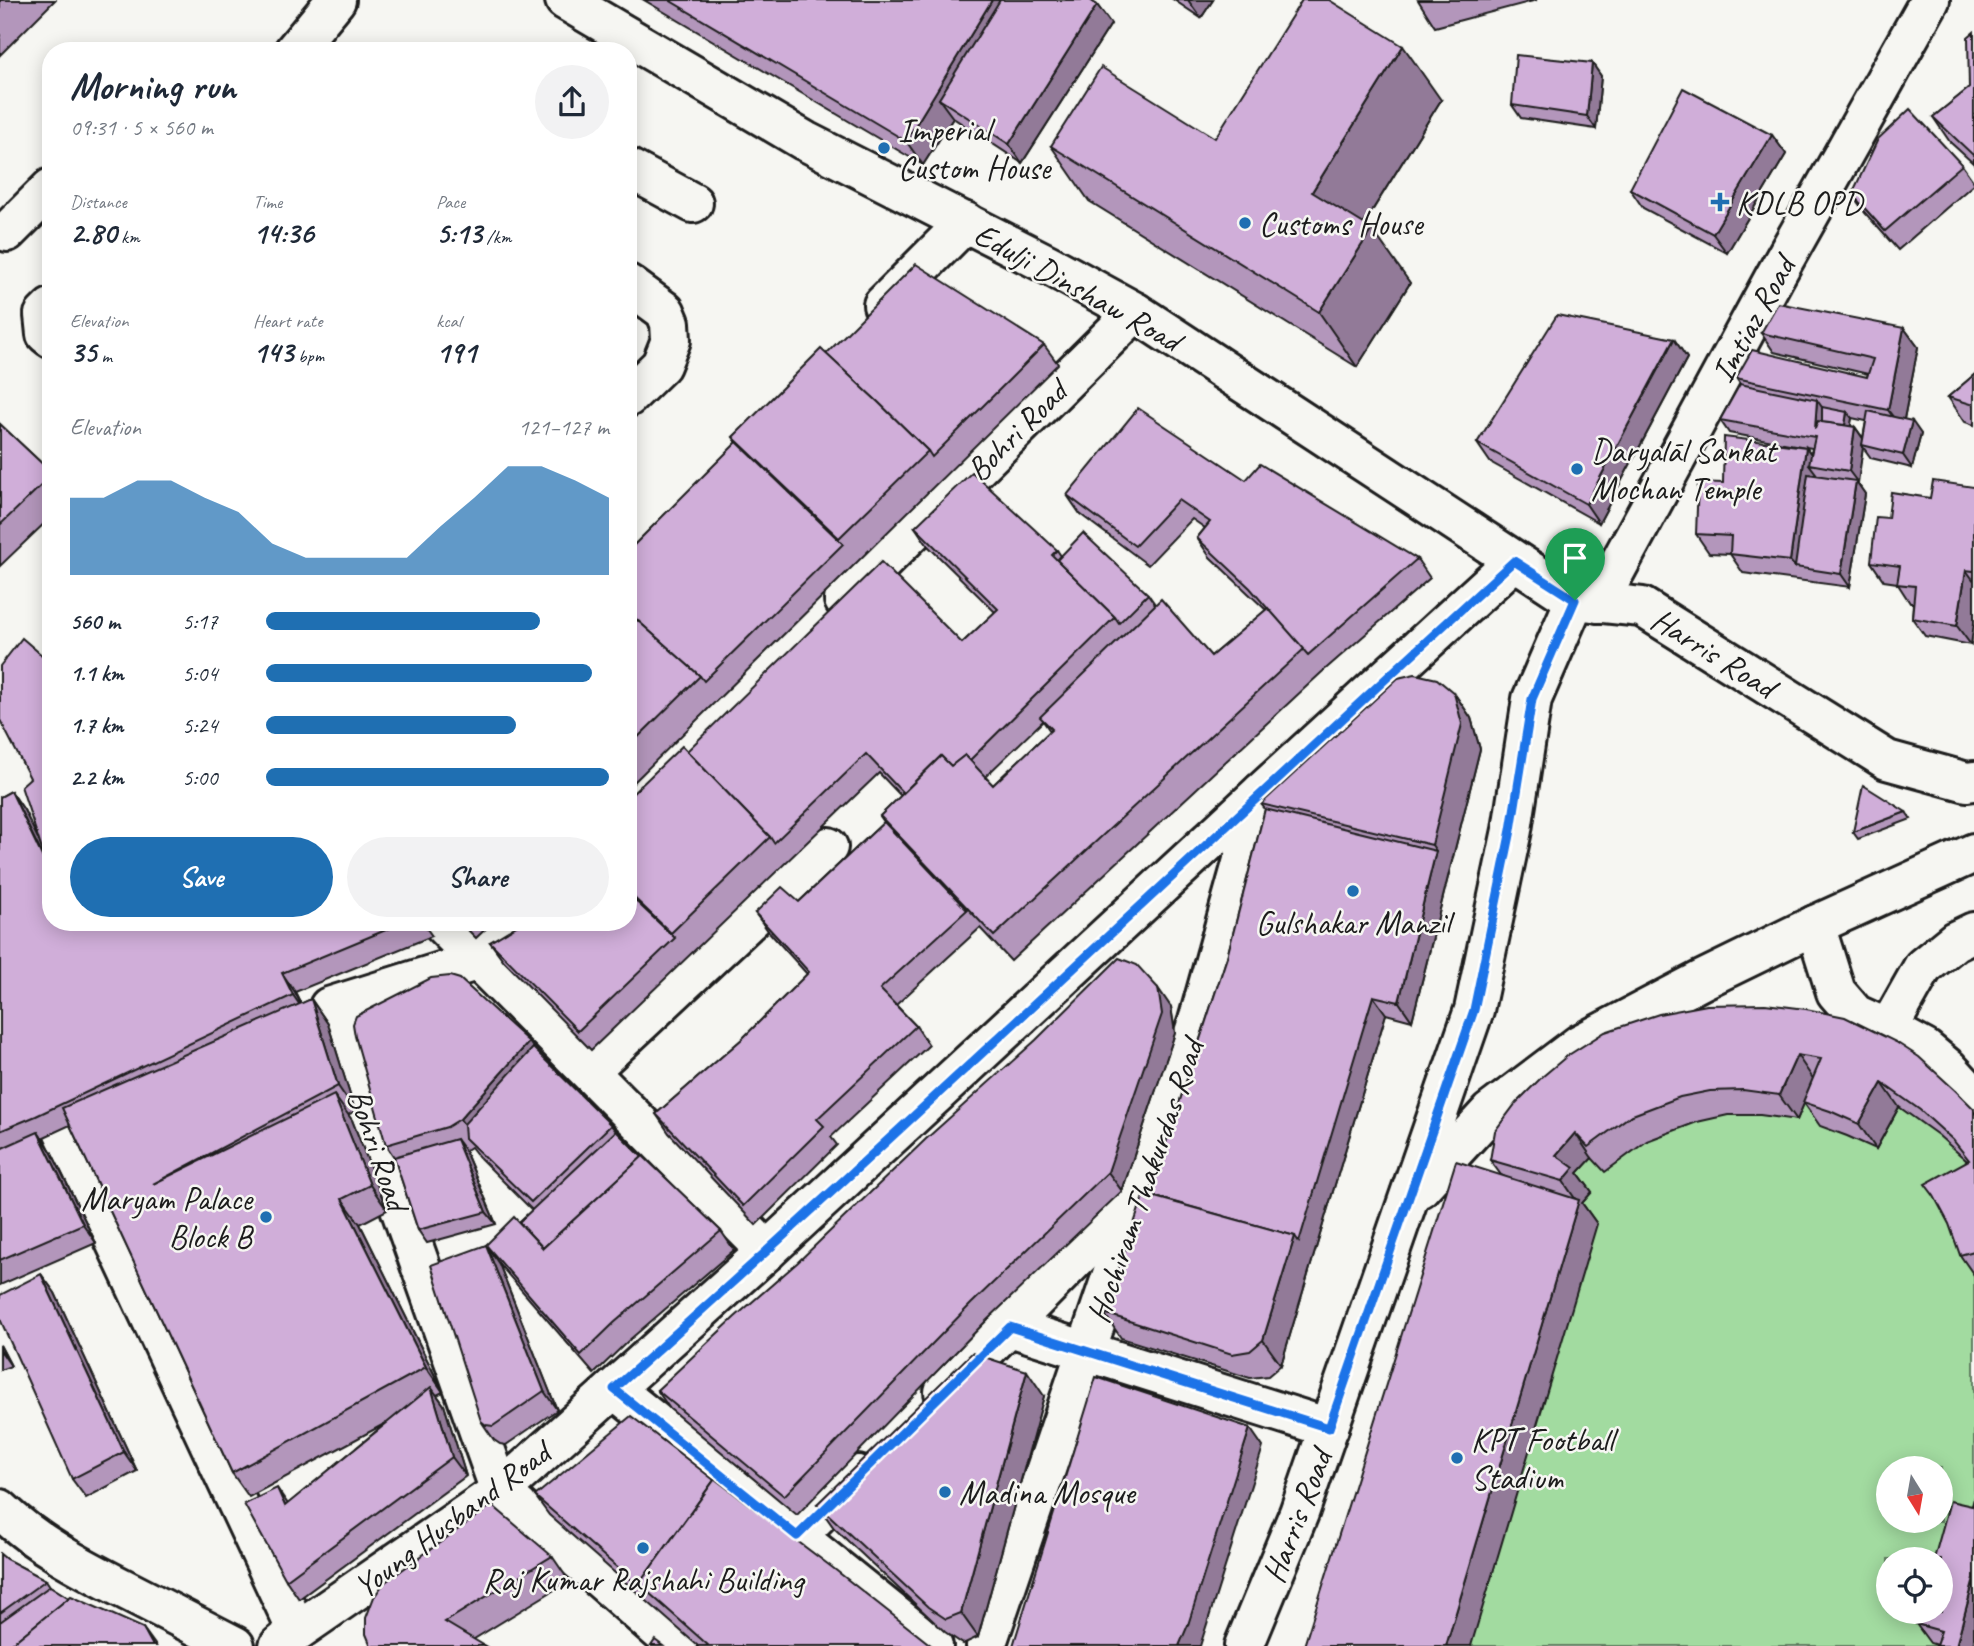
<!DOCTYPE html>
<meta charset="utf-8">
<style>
body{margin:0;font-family:Caveat,sans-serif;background:#f2f2f3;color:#1f2937;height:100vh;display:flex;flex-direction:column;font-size:26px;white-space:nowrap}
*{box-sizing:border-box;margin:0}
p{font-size:23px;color:#747a83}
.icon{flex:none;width:38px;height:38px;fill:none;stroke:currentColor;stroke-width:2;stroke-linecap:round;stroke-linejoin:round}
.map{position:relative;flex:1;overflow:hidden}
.side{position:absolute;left:42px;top:42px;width:595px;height:889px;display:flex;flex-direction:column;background:#fff;border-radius:28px;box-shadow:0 4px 18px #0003}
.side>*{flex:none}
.needle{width:46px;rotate:169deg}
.fabs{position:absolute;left:1876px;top:1456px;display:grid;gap:14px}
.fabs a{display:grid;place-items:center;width:77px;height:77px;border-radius:50%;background:#fff;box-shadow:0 4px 18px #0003;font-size:35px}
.pin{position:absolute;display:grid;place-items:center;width:60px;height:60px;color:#fff;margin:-72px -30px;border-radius:50% 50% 50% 0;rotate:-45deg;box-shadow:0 0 7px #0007}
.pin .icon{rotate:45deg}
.round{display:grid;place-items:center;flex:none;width:74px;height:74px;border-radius:37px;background:#f2f2f3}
.summary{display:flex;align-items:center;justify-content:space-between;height:119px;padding:0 28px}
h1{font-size:38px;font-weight:700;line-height:52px}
.stats{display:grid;grid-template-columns:repeat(3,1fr);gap:10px;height:119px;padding:7px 28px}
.stats div{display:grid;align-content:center}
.stats b{font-size:30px;font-weight:700}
.stats small{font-size:19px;font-weight:400}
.stats p{font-size:19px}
.chart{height:196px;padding:14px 28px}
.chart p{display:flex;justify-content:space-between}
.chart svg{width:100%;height:126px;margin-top:7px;fill:#1f6fb2;opacity:.7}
.cta{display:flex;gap:14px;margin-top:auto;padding:14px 28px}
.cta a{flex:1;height:80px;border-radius:42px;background:#1f6fb2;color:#fff;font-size:28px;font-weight:700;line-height:80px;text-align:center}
.cta a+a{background:#f2f2f3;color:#1f2937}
ul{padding:0 28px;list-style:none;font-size:23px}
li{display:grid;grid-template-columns:112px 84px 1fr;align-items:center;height:52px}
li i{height:18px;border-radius:9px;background:#1f6fb2}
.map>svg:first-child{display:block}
.green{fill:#a2dba0;stroke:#5f7c5e;stroke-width:2;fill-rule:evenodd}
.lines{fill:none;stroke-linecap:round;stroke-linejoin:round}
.minor-casing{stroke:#1c1c1c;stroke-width:44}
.major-casing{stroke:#1c1c1c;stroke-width:44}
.minor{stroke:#f6f6f2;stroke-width:38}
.major{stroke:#f6f6f2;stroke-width:38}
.wall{fill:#b396bb;stroke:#1c1c1c;stroke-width:2;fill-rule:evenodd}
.shaded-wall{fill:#927a98;stroke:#1c1c1c;stroke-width:2}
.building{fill:#d0aed9;stroke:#1c1c1c;stroke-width:2}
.route-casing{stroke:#fff;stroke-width:14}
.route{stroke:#1a73e8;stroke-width:9}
.poi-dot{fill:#1f6fb2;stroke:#f6f6f2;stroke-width:2.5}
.labels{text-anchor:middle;stroke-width:5;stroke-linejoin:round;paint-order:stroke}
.poi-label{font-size:33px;fill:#1c1c1c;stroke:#f6f6f2;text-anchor:start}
.street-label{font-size:33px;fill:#1c1c1c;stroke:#f6f6f2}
</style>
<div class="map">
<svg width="1974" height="1646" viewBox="0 0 1974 1646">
<rect width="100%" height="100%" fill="#f6f6f2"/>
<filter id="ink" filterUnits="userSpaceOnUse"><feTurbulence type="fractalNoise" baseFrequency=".0143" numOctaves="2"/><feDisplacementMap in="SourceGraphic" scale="14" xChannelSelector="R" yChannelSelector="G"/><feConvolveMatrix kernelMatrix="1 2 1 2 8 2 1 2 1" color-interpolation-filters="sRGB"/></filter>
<g filter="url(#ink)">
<path class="green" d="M1622 1057 1974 1116V1646H1329L1506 1196ZM1888 1468H1941V1521H1888ZM1888 1559H1941V1612H1888Z"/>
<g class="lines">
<g class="minor-casing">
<g id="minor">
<path d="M565 0 805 141 1049 265 1135 312 1575 600"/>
<path d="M294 51 336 0"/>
<path d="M628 168 693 203"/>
<path d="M7 232 51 188"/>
<path d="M628 284 665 311 670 323 671 340 661 365 628 397"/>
<path d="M883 305 966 222"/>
<path d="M51 308 44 315 46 334 51 338"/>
<path d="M844 600 1135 312"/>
<path d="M1598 603 1774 278 1930 0"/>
<path d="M440 922 767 1251"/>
<path d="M518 922 479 960 329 1007 500 1491 677 1646"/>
<path d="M1815 925 1836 992 1855 1014 1888 1029 1925 1049 1949 1069 1971 1093"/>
<path d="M1888 1029 1923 967 1955 941 1974 932"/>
<path d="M589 1071 828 847"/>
<path d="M62 1128 297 1631"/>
<path d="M1420 1188 1490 1112 1580 1044 1702 980 1815 925 1974 853"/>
<path d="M1010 1327 1329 1428"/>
<path d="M614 1389 933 1646"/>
<path d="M944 1392 1133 1201"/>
<path d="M797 1536 858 1475"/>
<path d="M279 1646 297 1631 500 1491 767 1251 1262 792 1514 561"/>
<path d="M986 1646 1198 1021 1262 792"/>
<path d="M1244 1646 1299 1513 1474 1010 1512 830 1532 699 1575 600 1642 607 1887 760 1967 782 1974 781"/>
</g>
</g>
<g class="major-casing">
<path id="major" d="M0 1509C37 1545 85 1569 130 1592 165 1610 200 1628 235 1646"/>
</g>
<use href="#minor" class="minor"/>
<use href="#major" class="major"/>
</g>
<g class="wall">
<path d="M0 0H55L0 55Z"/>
<path d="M644 0H1090L1097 5 1111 24 1022 163 953 118 923 165Z"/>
<path d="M1174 0H1213L1201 18Z"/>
<path d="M1418 0H1537L1435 27Z"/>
<path d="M1974 32V164L1950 142 1933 117 1969 88Z"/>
<path d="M1592 63 1601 76 1596 129 1521 118 1512 105Z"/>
<path d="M1441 100 1364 224 1410 283 1357 367 1089 201 1051 146 1215 138Z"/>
<path d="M1772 135 1786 154 1727 253 1643 208 1630 189Z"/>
<path d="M1962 165 1974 182V184L1898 250 1865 213 1852 194Z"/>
<path d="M1904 328 1918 347 1904 419 1921 434 1912 468 1871 458 1863 447 1857 483 1865 494 1850 587 1743 573 1730 554 1709 553 1696 534 1723 483 1806 447 1811 454 1812 448 1729 433 1720 420 1740 384 1736 378 1867 377 1868 374 1774 352 1761 333ZM1852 418 1866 421 1863 438 1855 427 1850 426Z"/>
<path d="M1674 339 1687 358 1599 523 1490 462 1477 443Z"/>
<path d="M1044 345 1058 364 628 788V551L737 443 733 437 826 354Z"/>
<path d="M1974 375V425L1965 422 1948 397Z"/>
<path d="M0 424 51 472V517L0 566Z"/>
<path d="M1246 480 1417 559 1430 578 1321 673 1011 961 980 928 896 1005 916 1026 929 1045 831 1137 837 1145 756 1225 669 1133 656 1114 742 1039 807 974 769 932 755 913 799 902 884 822 880 816 901 796 879 773 591 1050 504 961 490 942 628 922V798L687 751 962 643 995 612 928 546 915 527 1057 550 1061 556 1148 594 1155 604 1211 656 1266 610 1210 557 1197 538 1205 528 1192 519 1148 565 1080 514 1067 495ZM1043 721 1050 731 993 785 985 777Z"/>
<path d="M1974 487V623L1971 645 1925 636 1912 618 1913 603H1910L1897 583 1884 581 1871 562 1888 518 1930 498Z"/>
<path d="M22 638 51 922H422L432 936 295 992 301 1004 311 999 328 1024 355 1111 348 1115 352 1120 387 1210 360 1224 443 1392 437 1395 444 1405 466 1476 299 1599 286 1580 288 1504 386 1423 249 1497 232 1473 70 1125 42 1138 51 1151 96 1243 0 1285V797L11 791 24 810 40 844 30 778Z"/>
<path d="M1454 693 1471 718 1480 749 1412 1021 1386 1014 1281 1365 1268 1376 1250 1378 1121 1338 1104 1313 1149 1195 1227 957 1265 809 1261 804Z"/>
<path d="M1906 812 1911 819 1858 839 1853 832Z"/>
<path d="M460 922H493L476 938Z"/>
<path d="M1707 1005 1974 1109V1275L1960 1255 1967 1161 1938 1135 1899 1107 1876 1149 1847 1136 1820 1126 1804 1103 1797 1120 1760 1115H1728L1697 1122 1647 1141 1605 1172 1592 1158 1578 1173 1592 1192 1582 1203 1597 1224 1501 1175 1490 1160Z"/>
<path d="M1171 1007 1175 1033 1122 1191 984 1323 797 1515 670 1409 657 1390Z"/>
<path d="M533 1048 611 1125 616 1131 721 1231 734 1250 627 1342 594 1374 499 1264 486 1245 519 1222 532 1210 479 1157 471 1147 465 1151 496 1224 427 1243 418 1230 394 1157 386 1145Z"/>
<path d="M499 1264 557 1410 506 1445 500 1444 494 1440 481 1421Z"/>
<path d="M41 1274 55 1293 137 1471 86 1498 72 1479Z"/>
<path d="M0 1345 11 1366 0 1370Z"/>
<path d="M1044 1396 978 1637 963 1644 945 1632 834 1528 817 1504Z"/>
<path d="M535 1496 932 1646H698L549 1515Z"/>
<path d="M1972 1506 1937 1645 1930 1643 1916 1624Z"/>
<path d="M0 1554 6 1559 46 1580 50 1586 69 1598 0 1646Z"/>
<path d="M552 1556 569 1581 474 1639 371 1646Z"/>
</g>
<g class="shaded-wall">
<path d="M992 0H1025L939 99 953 118 923 165 906 141Z"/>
<path d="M1188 0H1213L1201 18Z"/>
<path d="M1097 5 1111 24 1022 163 1009 144Z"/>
<path d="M1403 46 1441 100 1350 246 1312 192Z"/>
<path d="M1592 63 1601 76 1596 129 1587 116Z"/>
<path d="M1772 135 1786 154 1727 253 1713 234Z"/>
<path d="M1372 229 1410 283 1357 367 1319 312Z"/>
<path d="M1904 328 1918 347 1902 429 1888 410Z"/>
<path d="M1674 339 1687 358 1599 523 1586 504Z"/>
<path d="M1817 400 1826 413 1825 428 1815 429Z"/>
<path d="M1847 412 1852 418 1849 437 1844 431Z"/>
<path d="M1912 421 1921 434 1912 468 1903 455Z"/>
<path d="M1855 427 1864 440 1862 445 1863 447 1858 483 1849 471Z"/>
<path d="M1806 447 1818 465 1809 464 1818 476 1795 567 1790 561Z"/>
<path d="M1856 481 1865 494 1850 587 1841 574Z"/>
<path d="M1966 570 1974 581V623L1971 645 1957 626Z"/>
<path d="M1454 693 1471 718 1480 749 1412 1021 1399 1002 1436 851 1432 845Z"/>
<path d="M11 791 24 810 51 865V873Z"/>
<path d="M282 973 295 992 306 1014 293 995Z"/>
<path d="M1158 988 1171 1007 1175 1033 1122 1191 1108 1172Z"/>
<path d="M1373 996 1386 1014 1281 1365 1263 1340 1295 1236Z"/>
<path d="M311 999 328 1024 355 1111 338 1086Z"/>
<path d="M529 1042 547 1067 478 1143 460 1119Z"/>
<path d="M1797 1055 1814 1080 1797 1120 1779 1095Z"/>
<path d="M1882 1083 1899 1107 1876 1149 1859 1124Z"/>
<path d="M334 1095 352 1120 387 1210 370 1185Z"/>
<path d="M38 1132 51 1151 96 1243 83 1224Z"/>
<path d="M1575 1133 1592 1158 1578 1173 1592 1192 1582 1203 1597 1224 1471 1646H1446L1578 1203 1563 1181 1556 1155Z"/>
<path d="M456 1139 465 1151 496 1224 486 1212Z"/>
<path d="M342 1199 360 1224 443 1392 426 1367Z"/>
<path d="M486 1245 499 1264 557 1410 544 1391Z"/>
<path d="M41 1274 55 1293 137 1471 124 1452Z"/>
<path d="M0 1345 11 1366 2 1353 0 1350Z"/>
<path d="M1027 1371 1044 1396 978 1637 961 1613Z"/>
<path d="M431 1387 444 1405 466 1476 452 1457Z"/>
<path d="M1250 1428 1263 1447 1200 1646H1179Z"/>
<path d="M277 1488 290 1507 285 1506Z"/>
<path d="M1974 1579V1646H1956Z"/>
<path d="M143 1628 156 1646H153Z"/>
</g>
<g class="building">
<path d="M669 0H992L906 141Z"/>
<path d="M1000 0H1090L1097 5 1009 144 939 99Z"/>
<path d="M1302 0H1329L1403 46 1312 192 1372 229 1319 312 1051 146 1101 67 1215 138Z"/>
<path d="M1974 32V156L1933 117 1969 88 1968 37Z"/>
<path d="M1516 55 1592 63 1587 116 1512 105Z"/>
<path d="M1683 88 1772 135 1713 234 1630 189Z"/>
<path d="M1910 109 1962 165 1885 231 1852 194 1878 139Z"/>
<path d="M916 264 1044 345 932 457 928 451 878 402 826 354Z"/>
<path d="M1778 303 1904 328 1888 410 1736 378 1752 350 1867 377 1873 359 1761 333Z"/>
<path d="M1557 315 1674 339 1586 504 1477 443Z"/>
<path d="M821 349 878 402 928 451 839 538 733 437Z"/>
<path d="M1974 375V405L1948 397Z"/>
<path d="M1740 384 1817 400 1815 429 1818 421 1855 427 1849 471 1809 464 1815 437 1720 420Z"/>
<path d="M1822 407 1847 412 1845 425 1822 422Z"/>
<path d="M1138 408 1246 480 1260 464 1417 559 1308 655 1250 588 1197 538 1210 522 1178 500 1135 546 1067 495Z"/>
<path d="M1868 411 1912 421 1903 455 1862 445Z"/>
<path d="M0 424 51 472V476L0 525Z"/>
<path d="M1724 437 1806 447 1790 561 1730 554 1731 536 1696 534 1698 482 1723 483Z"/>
<path d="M737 442 843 544 704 681 700 676 628 612V551Z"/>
<path d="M972 472 1057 550 1052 555 1115 617 970 760 965 755 951 766 941 756 903 793 866 754 774 843 770 837 687 751 881 562 962 643 998 609 915 527Z"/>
<path d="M1808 474 1856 481 1841 574 1795 567Z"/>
<path d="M1933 481 1974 487V571L1966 570 1957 626 1912 618 1915 586 1897 584 1900 566 1871 562 1876 517 1888 518 1891 492 1930 498Z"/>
<path d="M1083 533 1148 594 1119 623 1115 617 1057 560Z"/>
<path d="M1161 599 1211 656 1268 608 1304 649 994 936 880 816 941 756 951 766 965 755 993 785 1052 729 1040 717Z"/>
<path d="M628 612 700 676 628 747Z"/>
<path d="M51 622V637L44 630Z"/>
<path d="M22 638 51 663V922H405L282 973 293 995 36 1116 0 1131V797L11 791 49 871 21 786 30 778 0 720V666Z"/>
<path d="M1415 674 1437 679 1454 693 1462 724 1432 845 1261 804 1398 678Z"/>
<path d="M682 746 770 837 671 933 628 892V798Z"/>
<path d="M1863 785 1906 812 1853 832Z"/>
<path d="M1265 809 1436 851 1399 1002 1373 996 1299 1242 1295 1236 1149 1195 1227 957Z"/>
<path d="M884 822 967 910 880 989 916 1026 817 1119 824 1126 743 1206 656 1114 742 1039 809 972 755 913 782 887 799 902Z"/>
<path d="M628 894 675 938 578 1031 490 942 523 922H628Z"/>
<path d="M1119 958 1137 965 1158 988 1162 1014 1108 1172 971 1304 784 1496 657 1390 735 1317 798 1262 926 1139 1036 1040Z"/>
<path d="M450 976 460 979 529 1042 460 1119 447 1127 386 1145 355 1036 353 1024 356 1016 431 978Z"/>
<path d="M311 999 338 1086 153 1184 334 1095 370 1185 342 1199 426 1367 232 1473 62 1108Z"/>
<path d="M1765 1004 1806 1009 1845 1017 1896 1042 1919 1057 1956 1091 1974 1109V1251L1960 1255 1949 1224 1934 1196 1925 1184 1969 1160 1953 1140 1920 1110 1882 1083 1859 1124 1830 1111 1803 1102 1821 1059 1797 1055 1779 1095 1743 1090 1710 1091 1680 1097 1630 1116 1588 1147 1575 1133 1556 1155 1574 1168 1563 1181 1490 1160 1495 1131 1516 1103 1542 1077 1567 1056 1605 1032 1659 1014 1707 1005Z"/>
<path d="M533 1048 611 1125 531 1202 465 1138 464 1124Z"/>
<path d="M616 1131 642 1157 543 1248 519 1222Z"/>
<path d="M38 1132 83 1224 0 1260V1149Z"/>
<path d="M456 1139 486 1212 418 1230 394 1157Z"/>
<path d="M643 1156 721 1231 614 1323 581 1355 486 1245 514 1217 543 1248Z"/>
<path d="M1456 1161 1579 1200 1446 1646H1304Z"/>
<path d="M1144 1194 1295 1236 1263 1340 1250 1351 1232 1354 1104 1313Z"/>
<path d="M486 1245 544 1391 493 1426 486 1425 481 1421 431 1265Z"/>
<path d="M41 1274 124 1452 72 1479 0 1319V1295Z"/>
<path d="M972 1353 1027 1371 961 1613 946 1619 928 1607 817 1504Z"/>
<path d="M1096 1377 1250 1428 1188 1625 1179 1646H1013Z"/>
<path d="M431 1387 452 1457 286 1580 244 1504 277 1488 285 1506Z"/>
<path d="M631 1416 714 1480 639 1584 643 1590 535 1496Z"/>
<path d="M715 1479 833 1568 932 1646H709L639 1584Z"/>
<path d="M1974 1498V1579L1956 1646H1936L1941 1631 1916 1624 1920 1612H1941V1559H1934L1950 1501 1972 1506Z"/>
<path d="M492 1505 552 1556 445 1622 485 1646H371L366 1634V1618L374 1597 384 1583Z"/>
<path d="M0 1554 6 1559 46 1580 0 1613Z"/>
<path d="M50 1586 69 1598 9 1646H0V1622Z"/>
<path d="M71 1596 143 1628 153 1646H9Z"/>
<path d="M655 1640 663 1646H651Z"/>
</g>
</g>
<g class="lines" filter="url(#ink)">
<g class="route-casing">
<path id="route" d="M1514 561 1575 600 1532 699 1511 830 1474 1010 1329 1428 1010 1327 797 1536 614 1389C918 1117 1213 836 1514 561Z"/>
</g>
<use href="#route" class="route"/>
</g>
<g class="poi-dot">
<circle cx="884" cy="148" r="7"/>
<path d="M1716.5 191.5h7v7h7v7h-7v7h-7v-7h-7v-7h7z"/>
<circle cx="1245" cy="223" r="7"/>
<circle cx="1577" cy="469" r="7"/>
<circle cx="1353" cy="891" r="7"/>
<circle cx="266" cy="1217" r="7"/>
<circle cx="1457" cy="1458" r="7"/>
<circle cx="945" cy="1492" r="7"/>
<circle cx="643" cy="1548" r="7"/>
</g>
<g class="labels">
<g class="poi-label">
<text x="898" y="141">Imperial<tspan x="898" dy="38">Custom House</tspan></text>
<text x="1736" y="214">KDLB OPD</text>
<text x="1259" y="235">Customs House</text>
<text x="1591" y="462">Daryalāl Sankat<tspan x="1591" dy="38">Mochan Temple</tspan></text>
<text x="1353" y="934" text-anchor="middle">Gulshakar Manzil</text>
<text x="252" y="1210" text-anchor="end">Maryam Palace<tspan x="252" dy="38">Block B</tspan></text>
<text x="1471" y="1451">KPT Football<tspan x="1471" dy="38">Stadium</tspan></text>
<text x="959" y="1504">Madina Mosque</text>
<text x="643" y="1591" text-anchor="middle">Raj Kumar Rajshahi Building</text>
</g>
<g class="street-label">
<text transform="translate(1078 286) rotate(29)" y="12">Edulji Dinshaw Road</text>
<text transform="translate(1752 319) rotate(-61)" y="12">Imtiaz Road</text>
<text transform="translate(1016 430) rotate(-45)" y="12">Bohri Road</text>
<text transform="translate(1714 652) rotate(32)" y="12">Harris Road</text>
<text transform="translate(379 1149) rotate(71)" y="12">Bohri Road</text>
<text transform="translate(1144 1181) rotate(-71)" y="12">Hochiram Thakurdas Road</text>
<text transform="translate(1296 1516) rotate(-69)" y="12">Harris Road</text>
<text transform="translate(451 1519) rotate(-37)" y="12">Young Husband Road</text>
</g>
</g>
</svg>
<div class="fabs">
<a><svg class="needle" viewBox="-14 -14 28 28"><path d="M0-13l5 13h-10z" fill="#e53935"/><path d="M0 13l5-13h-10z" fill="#747a83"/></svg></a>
<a><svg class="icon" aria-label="locate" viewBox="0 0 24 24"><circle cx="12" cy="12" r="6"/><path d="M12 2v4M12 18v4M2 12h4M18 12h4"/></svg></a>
</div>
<div class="pin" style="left:1575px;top:600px;background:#1e9e55"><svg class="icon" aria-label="arrive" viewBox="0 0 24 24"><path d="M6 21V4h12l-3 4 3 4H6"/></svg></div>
<section class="side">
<div class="summary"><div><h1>Morning run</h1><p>09:31 · 5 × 560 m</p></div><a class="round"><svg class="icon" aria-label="share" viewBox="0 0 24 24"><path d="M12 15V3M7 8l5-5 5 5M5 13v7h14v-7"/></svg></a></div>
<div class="stats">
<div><p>Distance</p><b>2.80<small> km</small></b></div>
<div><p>Time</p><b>14:36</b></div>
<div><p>Pace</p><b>5:13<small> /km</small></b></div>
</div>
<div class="stats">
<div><p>Elevation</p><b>35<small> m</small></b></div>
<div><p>Heart rate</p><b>143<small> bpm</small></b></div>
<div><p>kcal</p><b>191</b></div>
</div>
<div class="chart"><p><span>Elevation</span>121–127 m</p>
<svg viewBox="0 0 160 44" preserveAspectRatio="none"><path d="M0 44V17L10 17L20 11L30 11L40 17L50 22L60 33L70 38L80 38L90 38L100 38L110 27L120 17L130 6L140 6L150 11L160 17V44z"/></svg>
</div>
<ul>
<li><b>560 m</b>5:17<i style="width:80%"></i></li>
<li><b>1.1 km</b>5:04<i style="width:95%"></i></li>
<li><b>1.7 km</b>5:24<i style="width:73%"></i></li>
<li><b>2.2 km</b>5:00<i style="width:100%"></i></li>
</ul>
<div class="cta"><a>Save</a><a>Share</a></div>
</section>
</div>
